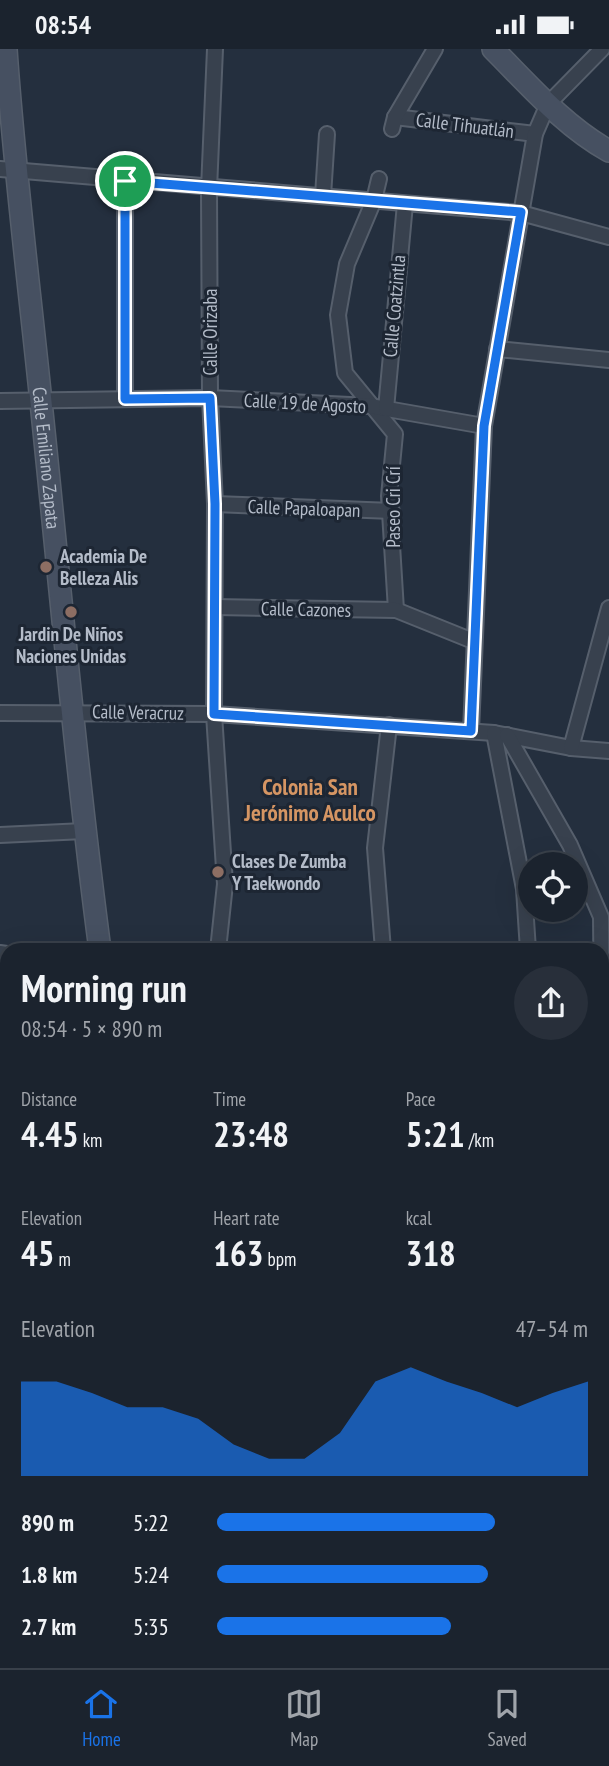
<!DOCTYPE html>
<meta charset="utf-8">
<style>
body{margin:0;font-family:"PT Sans Narrow",sans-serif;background:#282f3a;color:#f1f3f6;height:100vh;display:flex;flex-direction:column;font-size:26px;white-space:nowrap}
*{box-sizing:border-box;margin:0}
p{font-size:23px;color:#a0a4aa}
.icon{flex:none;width:38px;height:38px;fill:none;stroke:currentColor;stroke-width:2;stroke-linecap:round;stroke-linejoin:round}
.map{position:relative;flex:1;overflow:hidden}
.panel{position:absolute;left:0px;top:894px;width:609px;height:726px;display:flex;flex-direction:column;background:#1b232e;border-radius:21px 21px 0 0;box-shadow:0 7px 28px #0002,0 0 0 2px #39404a}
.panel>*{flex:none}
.buttons{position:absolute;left:518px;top:803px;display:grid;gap:14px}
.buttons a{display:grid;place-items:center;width:70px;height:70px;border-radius:50%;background:#1b232e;box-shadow:0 7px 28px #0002,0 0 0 2px #39404a;font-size:35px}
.pin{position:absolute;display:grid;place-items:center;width:60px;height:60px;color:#fff;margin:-30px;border:4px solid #fff;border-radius:50%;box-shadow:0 2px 7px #0007}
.round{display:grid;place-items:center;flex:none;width:74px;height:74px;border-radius:37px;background:#282f3a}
.head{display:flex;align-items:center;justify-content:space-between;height:119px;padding:0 21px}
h1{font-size:38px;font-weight:700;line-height:52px}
.figures{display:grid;grid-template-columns:repeat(3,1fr);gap:10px;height:119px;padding:7px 21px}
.figures div{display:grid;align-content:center}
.figures b{font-size:35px;font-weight:700}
.figures small{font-size:19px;font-weight:400}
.figures p{font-size:19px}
.chart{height:196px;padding:14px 21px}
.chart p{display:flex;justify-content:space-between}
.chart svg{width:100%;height:126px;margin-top:7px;fill:#1a73e8;opacity:.7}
ul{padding:0 21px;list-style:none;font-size:23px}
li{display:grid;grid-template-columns:112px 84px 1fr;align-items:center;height:52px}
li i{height:18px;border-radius:9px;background:#1a73e8}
.status{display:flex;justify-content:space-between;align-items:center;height:49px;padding:0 35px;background:#1b232e;direction:ltr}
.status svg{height:19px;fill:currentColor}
.tab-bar{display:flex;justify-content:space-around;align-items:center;height:98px;border-top:2px solid #39404a;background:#1b232e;font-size:19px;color:#a0a4aa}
.tab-bar a{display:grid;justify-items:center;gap:4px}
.tab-bar .on{color:#1a73e8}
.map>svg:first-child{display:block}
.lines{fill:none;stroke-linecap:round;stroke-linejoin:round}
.street-casing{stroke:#565f6c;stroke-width:18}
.secondary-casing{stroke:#565f6c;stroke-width:24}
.highway-casing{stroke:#434c59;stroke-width:30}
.street{stroke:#38414e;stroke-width:14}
.secondary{stroke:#465061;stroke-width:21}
.highway{stroke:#746855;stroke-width:26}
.route-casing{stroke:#fff;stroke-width:14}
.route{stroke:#1a73e8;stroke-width:9}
.education-dot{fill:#8d6e63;stroke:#1d2633;stroke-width:2.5}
.labels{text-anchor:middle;stroke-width:6;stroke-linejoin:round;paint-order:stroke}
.street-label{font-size:19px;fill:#b4bcc9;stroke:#1d2633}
.poi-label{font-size:19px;font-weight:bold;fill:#b4bcc9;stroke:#1d2633;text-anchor:start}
.quarter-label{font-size:23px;font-weight:bold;fill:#d59563;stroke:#1d2633}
</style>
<div class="status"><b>08:54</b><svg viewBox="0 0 49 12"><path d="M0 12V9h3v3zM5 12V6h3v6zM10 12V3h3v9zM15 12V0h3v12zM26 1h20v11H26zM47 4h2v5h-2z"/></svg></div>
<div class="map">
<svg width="609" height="1619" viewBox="0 0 609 1619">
<rect width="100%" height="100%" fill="#242f3e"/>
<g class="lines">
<g class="street-casing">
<g id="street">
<path d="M215 0 209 140 210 349 215 455 214 665 225 835 218 901"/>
<path d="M395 68 535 85"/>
<path d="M392 80 395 68 435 0"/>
<path d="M0 120 521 164 609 188"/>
<path d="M379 130 374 151 347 215 338 266 345 324 395 385 389 447 396 561"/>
<path d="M323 147 327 85"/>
<path d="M497 300 609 311"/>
<path d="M125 350V132"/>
<path d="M0 352 210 349 370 357 484 377"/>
<path d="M386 360 405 155"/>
<path d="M215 455 392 462"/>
<path d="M215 558 396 561 473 592"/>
<path d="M0 664 214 665 494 684 571 699 609 702"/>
<path d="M471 682 484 377 535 85 548 55 602 0"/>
<path d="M494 684 524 840 528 901"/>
<path d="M507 686 570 796 601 868 602 975"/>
<path d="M571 699 609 559"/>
<path d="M0 786 84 782"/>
<path d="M383 901 375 799 389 676"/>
<path d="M0 904 7 905"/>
<path d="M0 1017 7 1018"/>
<path d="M602 1121 609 1122"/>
<path d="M602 1236 603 1240 609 1243"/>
<path d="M602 1274 609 1277"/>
<path d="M0 1306 7 1304"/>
<path d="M0 1380 7 1379"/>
<path d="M602 1399 609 1400"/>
<path d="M0 1408 7 1423"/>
<path d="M602 1522H609"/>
<path d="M221 1614 222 1619"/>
<path d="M74 1619V1614"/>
</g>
</g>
<g class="secondary-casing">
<g id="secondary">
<path id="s1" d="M6 0C14 118 29 235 41 353 60 536 76 719 100 901"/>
<path d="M493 0C529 36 564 77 609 102"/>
<path d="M0 1521 7 1545"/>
<path d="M19 1614 20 1619"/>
<path d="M386 1619 387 1614"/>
</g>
</g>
<g class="highway-casing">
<path id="highway" d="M0 1547 7 1602"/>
</g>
<use href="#street" class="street"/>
<use href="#secondary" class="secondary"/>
<use href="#highway" class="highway"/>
</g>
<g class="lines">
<g class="route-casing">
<path id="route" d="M125 132 521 163 484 377 471 682 214 665 215 455 210 349 125 350Z"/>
</g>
<use href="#route" class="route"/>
</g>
<g class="education-dot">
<circle cx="46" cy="518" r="7"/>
<circle cx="71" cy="563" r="7"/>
<circle cx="218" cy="823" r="7"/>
</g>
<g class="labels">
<g class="street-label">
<text transform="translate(465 76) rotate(7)" y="7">Calle Tihuatlán</text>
<text transform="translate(394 257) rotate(-85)" y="7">Calle Coatzintla</text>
<text transform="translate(210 283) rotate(-90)" y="7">Calle Orizaba</text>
<text transform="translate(305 354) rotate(3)" y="7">Calle 19 de Agosto</text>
<text dy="7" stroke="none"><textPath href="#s1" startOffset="411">Calle Emiliano Zapata</textPath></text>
<text transform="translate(393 458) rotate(-90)" y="7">Paseo Cri Crí</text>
<text transform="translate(304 459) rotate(2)" y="7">Calle Papaloapan</text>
<text transform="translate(306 560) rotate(1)" y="7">Calle Cazones</text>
<text transform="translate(138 663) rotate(1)" y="7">Calle Veracruz</text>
</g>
<g class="poi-label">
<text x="60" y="514">Academia De<tspan x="60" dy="22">Belleza Alis</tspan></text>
<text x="71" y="592" text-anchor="middle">Jardin De Niños<tspan x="71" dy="22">Naciones Unidas</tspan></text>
<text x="232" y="819">Clases De Zumba<tspan x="232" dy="22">Y Taekwondo</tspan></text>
</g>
<g class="quarter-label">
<text x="310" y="746">Colonia San<tspan x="310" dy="26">Jerónimo Aculco</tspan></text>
</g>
</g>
</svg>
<div class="buttons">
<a><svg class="icon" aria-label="locate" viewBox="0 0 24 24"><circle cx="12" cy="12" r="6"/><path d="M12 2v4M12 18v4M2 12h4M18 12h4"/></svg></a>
</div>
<div class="pin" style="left:125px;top:132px;background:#1e9e55"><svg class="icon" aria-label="arrive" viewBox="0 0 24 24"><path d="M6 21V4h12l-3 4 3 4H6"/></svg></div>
<section class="panel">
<div class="head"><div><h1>Morning run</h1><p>08:54 · 5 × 890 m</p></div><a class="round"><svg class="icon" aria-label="share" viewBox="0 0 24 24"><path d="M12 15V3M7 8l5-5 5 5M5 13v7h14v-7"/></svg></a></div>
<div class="figures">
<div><p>Distance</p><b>4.45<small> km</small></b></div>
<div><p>Time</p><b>23:48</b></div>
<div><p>Pace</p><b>5:21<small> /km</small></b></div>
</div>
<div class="figures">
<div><p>Elevation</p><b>45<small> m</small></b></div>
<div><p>Heart rate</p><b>163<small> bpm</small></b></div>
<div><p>kcal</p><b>318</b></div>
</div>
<div class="chart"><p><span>Elevation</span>47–54 m</p>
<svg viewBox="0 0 160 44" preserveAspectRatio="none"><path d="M0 44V11L10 11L20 15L30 20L40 20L50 24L60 33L70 38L80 38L90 29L100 11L110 6L120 11L130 15L140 20L150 15L160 11V44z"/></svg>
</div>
<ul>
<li><b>890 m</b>5:22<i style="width:75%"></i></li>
<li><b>1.8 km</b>5:24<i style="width:73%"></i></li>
<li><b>2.7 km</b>5:35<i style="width:63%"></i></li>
</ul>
</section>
</div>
<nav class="tab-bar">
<a class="on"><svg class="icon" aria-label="home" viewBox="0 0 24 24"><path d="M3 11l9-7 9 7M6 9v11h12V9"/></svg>Home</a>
<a><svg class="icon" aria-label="map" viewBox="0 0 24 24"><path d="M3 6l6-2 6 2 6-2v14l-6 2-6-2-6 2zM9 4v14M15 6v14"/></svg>Map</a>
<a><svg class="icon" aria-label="saved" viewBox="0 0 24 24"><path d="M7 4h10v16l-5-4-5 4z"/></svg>Saved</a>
</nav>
